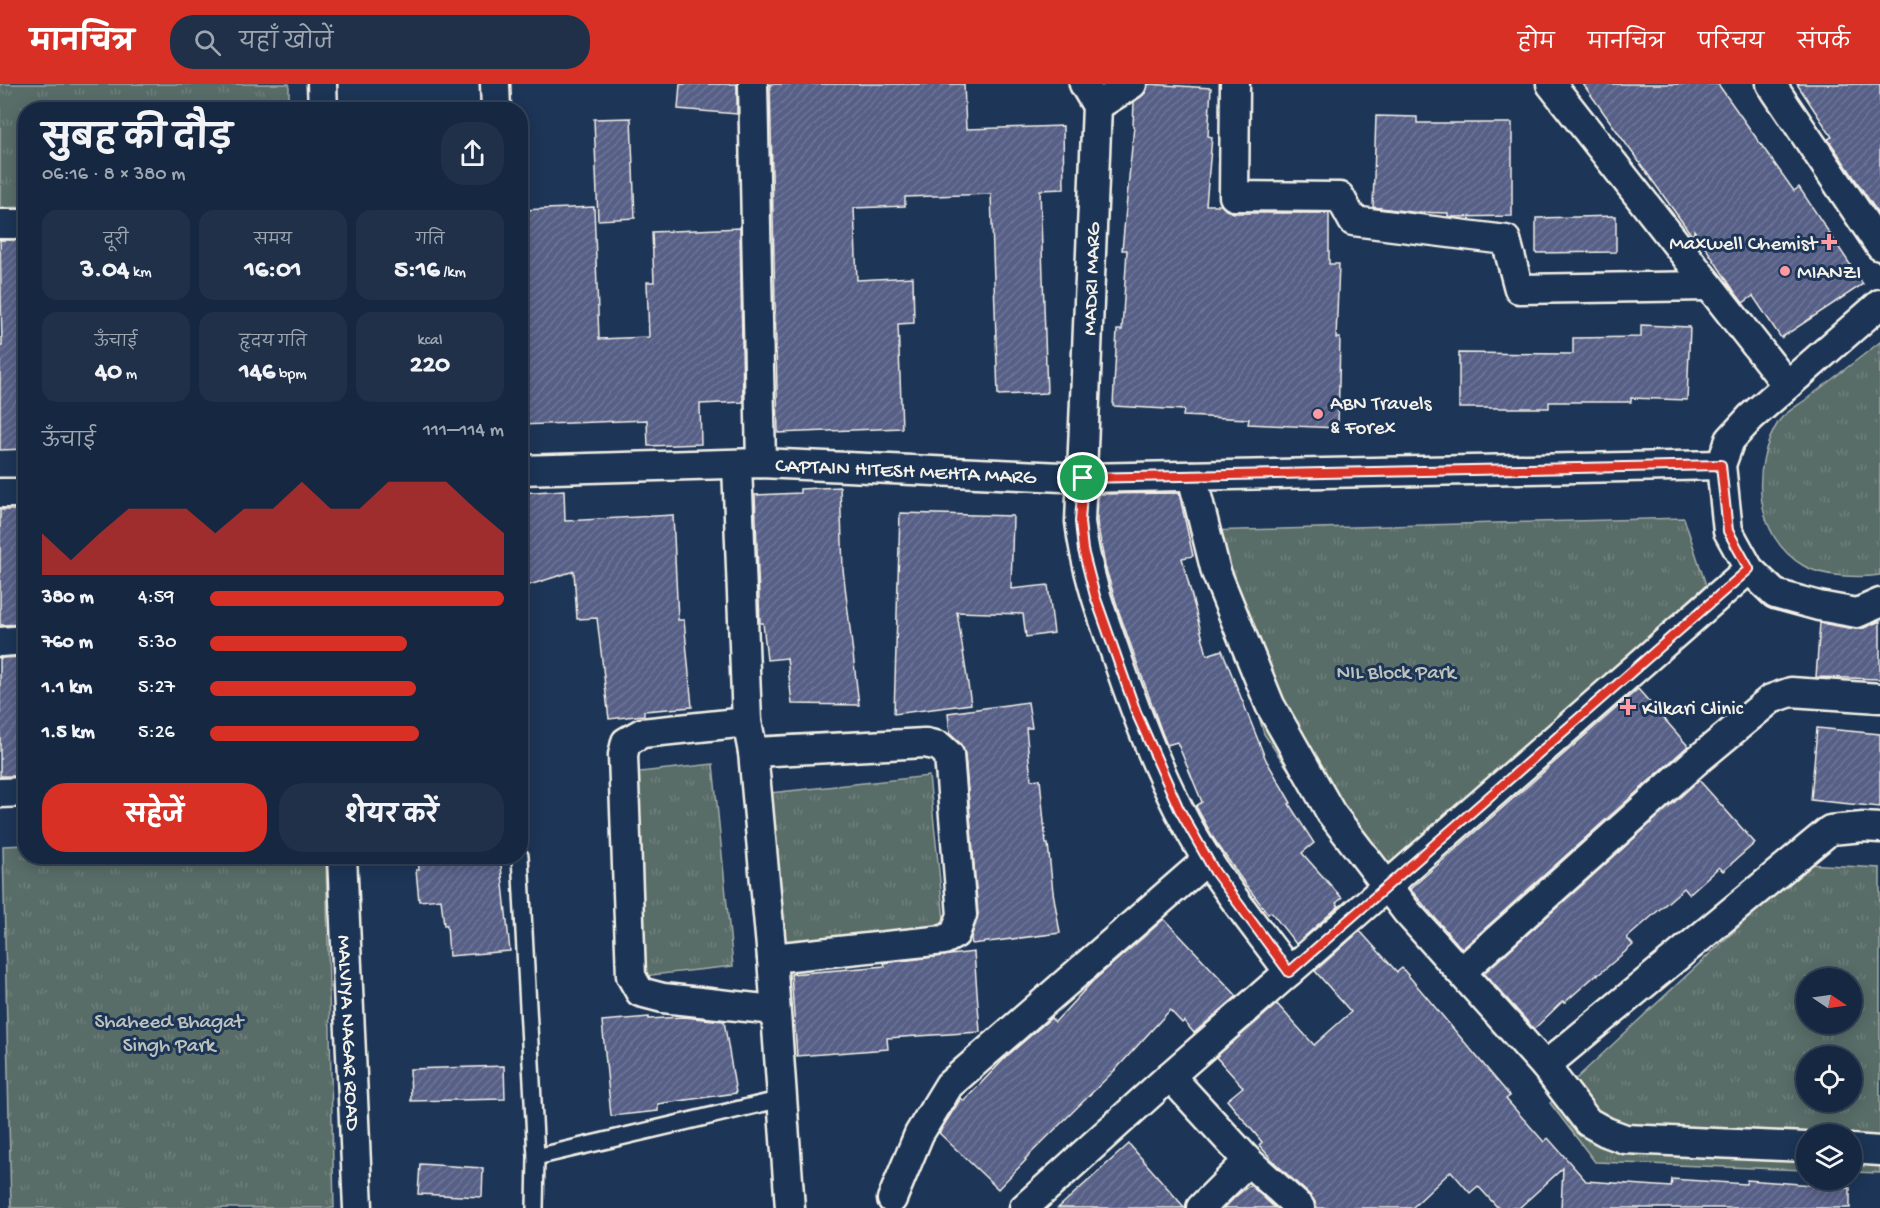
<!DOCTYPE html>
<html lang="hi">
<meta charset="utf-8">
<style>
body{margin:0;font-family:"Gochi Hand","Playpen Sans Deva",sans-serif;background:#1f3048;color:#f1f3f6;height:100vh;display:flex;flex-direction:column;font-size:22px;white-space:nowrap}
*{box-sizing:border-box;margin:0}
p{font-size:20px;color:#9ea6b1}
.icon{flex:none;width:33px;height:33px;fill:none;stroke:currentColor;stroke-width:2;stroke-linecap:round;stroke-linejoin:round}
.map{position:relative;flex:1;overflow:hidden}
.side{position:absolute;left:18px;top:18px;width:510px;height:762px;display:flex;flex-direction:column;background:#162841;border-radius:24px;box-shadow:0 3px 15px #0003,0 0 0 2px #35445a}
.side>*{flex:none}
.needle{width:39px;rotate:103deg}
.tools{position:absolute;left:1796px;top:884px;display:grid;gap:12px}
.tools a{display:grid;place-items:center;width:66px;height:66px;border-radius:50%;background:#162841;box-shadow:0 3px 15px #0003,0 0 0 2px #35445a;font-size:30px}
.pin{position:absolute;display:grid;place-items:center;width:51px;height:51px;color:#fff;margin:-26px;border:3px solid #fff;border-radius:50%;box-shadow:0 2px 6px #0007}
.round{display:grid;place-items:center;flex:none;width:63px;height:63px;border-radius:24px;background:#1f3048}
.summary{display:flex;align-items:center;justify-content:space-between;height:102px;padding:0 24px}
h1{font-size:33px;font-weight:700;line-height:45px}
.metrics{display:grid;grid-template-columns:repeat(3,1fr);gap:9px;height:102px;padding:6px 24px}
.metrics div{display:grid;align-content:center;border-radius:15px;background:#1f3048;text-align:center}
.metrics b{font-size:26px;font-weight:700}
.metrics small{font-size:16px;font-weight:400}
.metrics p{font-size:16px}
.chart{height:168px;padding:12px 24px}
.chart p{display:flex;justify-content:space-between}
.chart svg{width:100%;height:108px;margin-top:6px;fill:#d93025;opacity:.7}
.button{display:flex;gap:12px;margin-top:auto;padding:12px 24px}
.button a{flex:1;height:69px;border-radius:24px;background:#d93025;color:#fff;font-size:24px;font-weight:700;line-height:69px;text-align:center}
.button a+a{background:#1f3048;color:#f1f3f6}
ul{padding:0 24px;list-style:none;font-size:20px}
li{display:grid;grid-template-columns:96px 72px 1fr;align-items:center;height:45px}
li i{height:15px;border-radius:8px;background:#d93025}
header{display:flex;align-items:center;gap:36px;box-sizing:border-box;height:84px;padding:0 30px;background:#d93025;color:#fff}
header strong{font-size:28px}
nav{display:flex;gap:33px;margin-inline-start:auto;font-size:21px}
.search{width:420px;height:54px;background:#1f3048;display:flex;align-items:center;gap:15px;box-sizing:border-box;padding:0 21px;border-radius:24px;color:#9ea6b1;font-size:22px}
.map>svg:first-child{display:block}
.park{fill:url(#park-tufts);stroke:#a6aea8;stroke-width:1.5;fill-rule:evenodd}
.building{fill:url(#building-hatch);stroke:#f4f1e8;stroke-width:1.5}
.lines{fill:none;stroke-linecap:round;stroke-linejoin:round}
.lane-casing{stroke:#f4f1e8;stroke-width:20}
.street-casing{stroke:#f4f1e8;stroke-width:33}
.lane{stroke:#1d3557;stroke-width:15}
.street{stroke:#1d3557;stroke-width:28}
.route-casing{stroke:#fff;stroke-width:12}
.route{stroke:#d93025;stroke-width:8}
.poi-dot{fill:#ff9aa2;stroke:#1d3557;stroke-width:2}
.labels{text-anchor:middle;stroke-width:6;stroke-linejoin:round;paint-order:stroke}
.poi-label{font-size:21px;fill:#f4f1e8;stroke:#1d3557;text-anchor:start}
.street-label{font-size:21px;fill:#f4f1e8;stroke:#1d3557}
.park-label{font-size:21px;fill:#bdc2bb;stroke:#1d3557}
</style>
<header>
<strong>मानचित्र</strong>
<div class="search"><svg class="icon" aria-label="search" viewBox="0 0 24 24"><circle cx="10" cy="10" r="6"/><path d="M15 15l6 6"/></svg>यहाँ खोजें</div>
<nav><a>होम</a><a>मानचित्र</a><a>परिचय</a><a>संपर्क</a></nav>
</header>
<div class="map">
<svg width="1880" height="1124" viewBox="0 0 1880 1124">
<defs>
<pattern id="park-tufts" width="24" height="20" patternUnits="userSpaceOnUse" patternTransform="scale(1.5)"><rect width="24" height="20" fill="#586c67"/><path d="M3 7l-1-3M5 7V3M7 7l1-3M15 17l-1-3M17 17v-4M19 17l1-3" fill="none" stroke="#71817d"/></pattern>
<pattern id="building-hatch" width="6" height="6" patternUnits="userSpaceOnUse" patternTransform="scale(1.5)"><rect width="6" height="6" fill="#575f86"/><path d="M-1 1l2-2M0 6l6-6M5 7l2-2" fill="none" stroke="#707697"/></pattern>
</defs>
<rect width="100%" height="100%" fill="#1d3557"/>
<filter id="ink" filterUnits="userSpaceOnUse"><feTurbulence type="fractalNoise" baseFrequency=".0167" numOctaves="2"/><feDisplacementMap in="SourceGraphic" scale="12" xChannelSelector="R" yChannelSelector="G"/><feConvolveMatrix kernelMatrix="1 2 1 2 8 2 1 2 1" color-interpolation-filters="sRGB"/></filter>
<g filter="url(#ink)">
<g class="park">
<path d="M0 0H289V25L26 26 25 123 0 124Z"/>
<path d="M1880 258V491C1859 494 1823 493 1804 482 1753 452 1750 382 1779 337 1785 328 1799 321 1808 314 1832 295 1856 277 1880 258Z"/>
<path d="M1684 434 1706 501 1371 808 1264 650 1203 447Z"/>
<path d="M713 680 733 882 643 892 622 690Z"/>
<path d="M929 692 945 845 777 863 761 710Z"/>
<path d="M25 761 26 772 326 773 334 1124H11L3 762Z"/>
<path d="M1806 780 1880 784V1089L1851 1088V1050H1806V1086L1595 1078 1550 1019ZM1806 894H1851V939H1806ZM1806 972H1851V1017H1806Z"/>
</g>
<g class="building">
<path d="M680 0H737V30L678 25Z"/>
<path d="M770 0H964L966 45 1063 42 1064 105 1040 106 1047 309 998 311 991 110 905 113V122L854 124 857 196 913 193 914 239 898 240 902 344 778 349Z"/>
<path d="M1148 0 1211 4 1208 52 1212 53 1206 121H1221L1226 126 1234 129H1329V180H1339L1336 254H1340L1338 344 1248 340 1249 335 1183 332 1184 326 1113 322 1117 246H1122L1127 166H1122L1134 42H1133L1134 18 1146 8Z"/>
<path d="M1583 0H1718L1794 107 1799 103 1863 200 1781 254 1753 212 1743 219 1734 207 1694 146 1693 153Z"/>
<path d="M1797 0H1880V132L1828 55 1832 53Z"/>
<path d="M1376 32 1417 33V39H1512V132L1452 133 1448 132V129L1412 128 1373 123Z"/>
<path d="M631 34 635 134 598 136 594 35Z"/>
<path d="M594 123 599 255 649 253 647 198H654L652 148 740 144 743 318 700 320 701 360 648 362 647 336 520 341V126Z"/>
<path d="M1616 132V168L1536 169V134Z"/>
<path d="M0 156H26V365L0 366V262H2Z"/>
<path d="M1641 241 1690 243 1687 316 1631 314V318H1549V324H1459V269L1573 270V254L1641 253Z"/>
<path d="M840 403 843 485 859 621 792 620 787 574 767 576 763 539H760L755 411 800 409V405Z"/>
<path d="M564 406 565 437 673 431 678 536H684L692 623 644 627V631L609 635 597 534 577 535 574 487 520 504V409Z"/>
<path d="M1179 409 1193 472 1182 474 1207 571 1222 566 1266 676 1291 719 1289 720 1314 759 1302 769 1342 814 1336 819 1339 822 1296 860 1271 828 1268 830 1240 793 1214 755 1196 722 1202 718 1177 658 1167 661 1161 646 1119 528 1105 482 1097 437 1098 410Z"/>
<path d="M0 426H25L26 540 0 541Z"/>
<path d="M900 429 1013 432 1011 505 1048 501 1054 549 1026 553 1023 530 957 528 971 620 894 630Z"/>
<path d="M1878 538H1880V595L1816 593 1820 539 1855 545 1864 544Z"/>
<path d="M26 573V692H0V574Z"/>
<path d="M1638 605 1688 662 1462 865 1410 805Z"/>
<path d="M1028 618 1032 644H1026L1031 696 1040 695 1046 760H1048L1053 808 1060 849 972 860 971 854 978 830 965 670 960 659 950 650 948 629Z"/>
<path d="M1817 644 1880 650V723L1811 716Z"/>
<path d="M1699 696 1755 759 1723 787 1719 783 1689 810 1684 804 1627 854 1633 861 1598 891 1597 890 1564 919 1563 917 1534 945 1484 889Z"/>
<path d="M418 772H500L510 867 449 872 447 841H444L441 815 419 817 416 786H419Z"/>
<path d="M1164 835 1237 912 1194 949 1184 937 1182 939 1170 926 1118 983 1025 1075 1026 1076 998 1105 939 1049 961 1014 964 1017 1007 972 1051 934 1055 938 1092 898Z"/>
<path d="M1360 847 1397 888 1402 884 1510 1012 1506 1015 1544 1058 1548 1054 1586 1097 1671 1103 1672 1095 1746 1100 1747 1096 1850 1104V1124H1561L1563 1084 1519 1124H1498L1478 1102 1470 1109 1451 1087 1412 1124H1316L1315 1118 1311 1112 1276 1080 1259 1061 1262 1058 1227 1016 1243 1003 1216 973 1277 920 1314 961 1351 928 1315 887Z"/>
<path d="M974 868 980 948 887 954 888 965 797 972 791 890 885 882 884 879Z"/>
<path d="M649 933V935L683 933 724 937 736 1009 658 1020V1027L611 1032 602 937Z"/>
<path d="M504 982 505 1015 411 1017 410 985Z"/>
<path d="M1129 1060 1185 1124H1058Z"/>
<path d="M420 1080 483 1084 482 1113 418 1110Z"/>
<path d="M1250 1101 1275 1124H1224L1235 1113Z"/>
</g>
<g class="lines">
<g class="lane-casing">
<g id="lane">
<path d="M520 772 536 1073 535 1124"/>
<path d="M536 1073 782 1015"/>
</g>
</g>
<g class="street-casing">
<g id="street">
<path d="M322 0 323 26"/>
<path d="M495 0 496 26"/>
<path d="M753 0 761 379"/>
<path d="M1084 0 1097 22 1080 438C1085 482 1099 523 1114 565 1140 642 1170 721 1216 789 1239 823 1265 855 1289 888"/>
<path d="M1235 0 1234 112 1340 113 1353 137 1506 156 1519 205 1709 202"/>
<path d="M1551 0 1787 301"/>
<path d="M1771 0 1880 162"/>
<path d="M1097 22 1132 0"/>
<path d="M0 140H26"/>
<path d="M1880 220 1751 333 1730 356 1721 381 1728 447 1749 485 1775 510 1819 522 1857 529 1880 519"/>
<path d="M737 381 747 638 753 668 772 874 790 1124"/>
<path id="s1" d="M520 386 761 379 1083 394 1721 381"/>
<path d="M1192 392 1216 488 1270 621 1331 729 1407 828 1545 982 1830 746 1863 743 1880 744"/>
<path d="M0 409H26"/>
<path d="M0 558 26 556"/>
<path d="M747 638 642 649 626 658 623 671 631 892 640 908 663 914 775 926"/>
<path d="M753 668 925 659 939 662 949 671 962 831 955 850 944 856 772 874"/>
<path d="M0 709 26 708"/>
<path id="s2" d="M342 772 358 1124"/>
<path d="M1461 888 1695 678 1771 615 1791 608 1880 614"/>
<path d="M1545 982 1588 1038 1606 1048 1625 1055 1806 1063"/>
<path d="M1170 992 1248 1077 1300 1124"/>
<path d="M1851 1065 1880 1067"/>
<path d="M892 1115 919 1050 949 1001 1208 775"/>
<path d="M1024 1124 1170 992 1749 485"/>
<path d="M1201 1124 1248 1077"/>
</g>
</g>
<use href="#lane" class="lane"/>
<use href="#street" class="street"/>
</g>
</g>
<g class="lines" filter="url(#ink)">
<g class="route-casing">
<path id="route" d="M1721 381 1728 447 1749 485 1289 888 1215 788 1179 725 1136 628 1095 512 1083 466 1080 438 1083 394Z"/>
</g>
<use href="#route" class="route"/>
</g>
<g class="poi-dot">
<path d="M1826 149h6v6h6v6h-6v6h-6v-6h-6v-6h6z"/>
<circle cx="1785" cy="187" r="6"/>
<circle cx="1318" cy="330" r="6"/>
<path d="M1625 614h6v6h6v6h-6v6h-6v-6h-6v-6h6z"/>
</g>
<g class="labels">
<g class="poi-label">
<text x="1817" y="165" text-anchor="end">Maxwell Chemist</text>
<text x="1797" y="194">MIANZI</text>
<text x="1330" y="325">ABN Travels<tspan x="1330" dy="24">&amp; Forex</tspan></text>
<text x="1642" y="630">Kilkari Clinic</text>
</g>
<g class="street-label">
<text transform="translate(1090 195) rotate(-88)" y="7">MADRI MARG</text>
<text dy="7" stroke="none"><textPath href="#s1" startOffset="386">CAPTAIN HITESH MEHTA MARG</textPath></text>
<text dy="7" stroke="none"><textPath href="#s2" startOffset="177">MALVIYA NAGAR ROAD</textPath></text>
</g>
<g class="park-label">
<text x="1396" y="594">NIL Block Park</text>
<text x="169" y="943">Shaheed Bhagat<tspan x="169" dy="24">Singh Park</tspan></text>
</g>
</g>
</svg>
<div class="tools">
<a><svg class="needle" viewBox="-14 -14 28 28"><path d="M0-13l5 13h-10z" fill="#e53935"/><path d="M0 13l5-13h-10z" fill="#9ea6b1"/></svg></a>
<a><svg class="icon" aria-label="locate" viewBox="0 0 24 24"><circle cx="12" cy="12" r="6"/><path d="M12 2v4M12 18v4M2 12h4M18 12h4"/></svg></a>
<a><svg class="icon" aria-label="layers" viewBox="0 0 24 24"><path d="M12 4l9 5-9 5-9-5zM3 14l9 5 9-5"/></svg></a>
</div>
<div class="pin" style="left:1083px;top:394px;background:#1e9e55"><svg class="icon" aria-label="arrive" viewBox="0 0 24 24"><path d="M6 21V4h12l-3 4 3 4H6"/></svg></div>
<section class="side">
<div class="summary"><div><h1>सुबह की दौड़</h1><p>06:16 · 8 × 380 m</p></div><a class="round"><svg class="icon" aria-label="share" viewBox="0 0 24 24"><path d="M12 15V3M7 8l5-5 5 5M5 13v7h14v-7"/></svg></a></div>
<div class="metrics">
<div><p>दूरी</p><b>3.04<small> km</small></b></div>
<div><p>समय</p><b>16:01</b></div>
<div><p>गति</p><b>5:16<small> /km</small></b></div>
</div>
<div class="metrics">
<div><p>ऊँचाई</p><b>40<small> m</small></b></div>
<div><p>हृदय गति</p><b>146<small> bpm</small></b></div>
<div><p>kcal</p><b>220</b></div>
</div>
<div class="chart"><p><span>ऊँचाई</span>111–114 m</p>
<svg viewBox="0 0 160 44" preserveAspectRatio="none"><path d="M0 44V27L10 38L20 27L30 17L40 17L50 17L60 27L70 17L80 17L90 6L100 17L110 17L120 6L130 6L140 6L150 17L160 27V44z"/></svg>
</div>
<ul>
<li><b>380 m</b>4:59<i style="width:100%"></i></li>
<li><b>760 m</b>5:30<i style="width:67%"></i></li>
<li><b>1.1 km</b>5:27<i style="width:70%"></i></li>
<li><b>1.5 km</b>5:26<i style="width:71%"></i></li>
</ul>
<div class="button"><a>सहेजें</a><a>शेयर करें</a></div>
</section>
</div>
